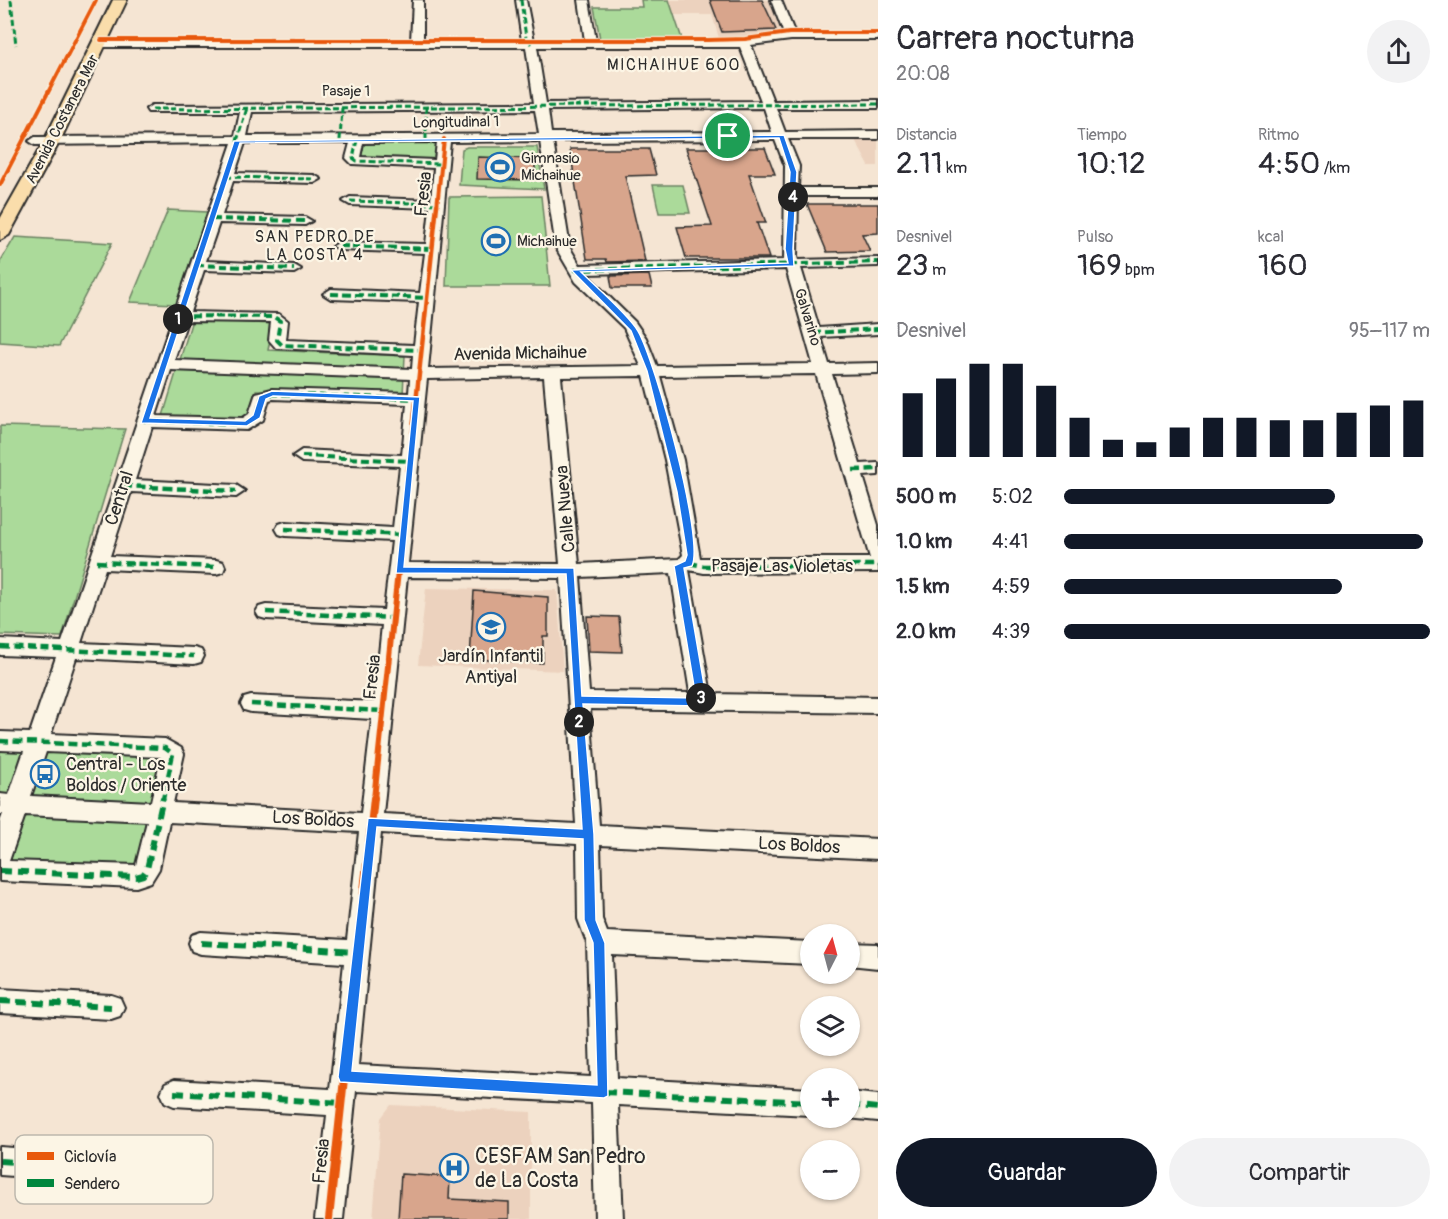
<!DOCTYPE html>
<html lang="es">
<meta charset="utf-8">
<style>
body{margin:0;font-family:Pangolin,sans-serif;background:#f2f2f3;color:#2b2b33;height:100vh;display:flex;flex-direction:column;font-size:22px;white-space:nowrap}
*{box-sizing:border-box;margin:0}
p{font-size:20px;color:#7c7c81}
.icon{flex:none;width:33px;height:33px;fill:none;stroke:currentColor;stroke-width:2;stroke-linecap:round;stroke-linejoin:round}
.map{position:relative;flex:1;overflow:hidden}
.details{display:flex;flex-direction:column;background:#fff;width:570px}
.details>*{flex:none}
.needle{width:39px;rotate:6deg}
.controls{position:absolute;left:800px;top:924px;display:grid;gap:12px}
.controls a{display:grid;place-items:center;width:60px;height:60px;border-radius:50%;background:#fff;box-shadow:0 2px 4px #0004;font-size:30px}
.pin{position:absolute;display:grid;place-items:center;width:51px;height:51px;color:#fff;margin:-26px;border:3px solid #fff;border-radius:50%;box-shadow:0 2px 6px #0007}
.km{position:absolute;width:30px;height:30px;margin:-15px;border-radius:50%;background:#222;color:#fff;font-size:16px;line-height:30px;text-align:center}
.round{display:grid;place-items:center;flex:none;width:63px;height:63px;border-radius:32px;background:#f2f2f3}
.head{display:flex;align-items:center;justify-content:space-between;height:102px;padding:0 18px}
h1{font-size:33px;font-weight:600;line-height:45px}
.stats{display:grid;grid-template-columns:repeat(3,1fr);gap:9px;height:102px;padding:6px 18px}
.stats div{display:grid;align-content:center}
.stats b{font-size:30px;font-weight:600}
.stats small{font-size:16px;font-weight:400}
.stats p{font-size:16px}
.chart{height:168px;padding:12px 18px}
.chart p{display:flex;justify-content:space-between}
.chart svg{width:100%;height:108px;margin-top:6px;stroke:#111827;stroke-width:6}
.action{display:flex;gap:12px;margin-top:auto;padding:12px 18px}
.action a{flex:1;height:69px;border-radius:36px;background:#111827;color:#fff;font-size:24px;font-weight:600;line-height:69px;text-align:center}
.action a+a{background:#f2f2f3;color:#2b2b33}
ul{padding:0 18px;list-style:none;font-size:20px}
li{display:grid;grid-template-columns:96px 72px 1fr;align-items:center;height:45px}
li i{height:15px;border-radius:8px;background:#111827}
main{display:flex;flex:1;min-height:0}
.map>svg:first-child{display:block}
.built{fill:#ecd2be}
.green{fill:#abda9a;stroke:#6b8262;stroke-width:1.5}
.building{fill:#d8a58c;stroke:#2b2b2b;stroke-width:1.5}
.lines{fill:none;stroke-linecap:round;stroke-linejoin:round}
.minor-casing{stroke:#2b2b2b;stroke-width:4}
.major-casing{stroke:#2b2b2b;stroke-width:4}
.minor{fill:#fcf5e5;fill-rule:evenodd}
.major{fill:#faddab;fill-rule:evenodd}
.quiet-far3{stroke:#00873e;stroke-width:3;stroke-dasharray:6 3;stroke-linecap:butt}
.quiet-far2{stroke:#00873e;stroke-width:4;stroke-dasharray:8 4;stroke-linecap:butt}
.quiet-far1{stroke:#00873e;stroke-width:4.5;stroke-dasharray:9 4.5;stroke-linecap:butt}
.quiet{stroke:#00873e;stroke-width:6;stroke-dasharray:11 6;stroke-linecap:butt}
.cycleway-far3-casing{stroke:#fcf5e5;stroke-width:6}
.cycleway-far2-casing{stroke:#fcf5e5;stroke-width:8}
.cycleway-far1-casing{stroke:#fcf5e5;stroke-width:10}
.cycleway-casing{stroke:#fcf5e5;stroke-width:11}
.cycleway-far3{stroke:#e8590c;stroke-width:4}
.cycleway-far2{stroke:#e8590c;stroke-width:4.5}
.cycleway-far1{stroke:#e8590c;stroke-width:6}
.cycleway{stroke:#e8590c;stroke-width:8}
.route{fill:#1a73e8;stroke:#fff;stroke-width:1.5;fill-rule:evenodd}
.labels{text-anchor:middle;stroke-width:4.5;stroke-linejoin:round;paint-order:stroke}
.far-street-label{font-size:15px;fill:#2b2b2b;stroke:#fcf5e5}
.far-poi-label{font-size:15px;fill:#2b2b2b;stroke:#fcf5e5;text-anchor:start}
.far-neighbourhood-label{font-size:16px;letter-spacing:1.5px;fill:#2b2b2b;stroke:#fcf5e5}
.street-label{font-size:18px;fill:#2b2b2b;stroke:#fcf5e5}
.poi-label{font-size:18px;fill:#2b2b2b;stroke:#fcf5e5}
.near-poi-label{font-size:21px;fill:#2b2b2b;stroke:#fcf5e5;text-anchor:start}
.key{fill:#fcf5e5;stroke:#bdb8ad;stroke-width:1.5}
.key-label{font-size:16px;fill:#2b2b2b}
</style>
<main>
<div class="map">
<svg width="878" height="1219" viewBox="0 0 878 1219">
<rect width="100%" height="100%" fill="#f5e5d3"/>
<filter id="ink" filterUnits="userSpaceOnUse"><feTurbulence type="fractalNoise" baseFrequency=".0167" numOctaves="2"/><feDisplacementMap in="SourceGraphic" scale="12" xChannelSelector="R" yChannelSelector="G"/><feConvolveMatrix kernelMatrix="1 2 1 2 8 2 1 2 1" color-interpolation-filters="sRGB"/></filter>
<g filter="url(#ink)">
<g class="built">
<path d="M669 0H769L780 31 768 37 719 38 712 15H673Z"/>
<path d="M878 139V166H869L855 140Z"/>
<path d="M426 588 557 590 563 671 418 665Z"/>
<path d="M391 1105 531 1112V1219H373L381 1118Z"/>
</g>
<g class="green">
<path d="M641 0H669L682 39H600L594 7H642Z"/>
<path d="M436 143 434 162 361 159 364 144Z"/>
<path d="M467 147H537L544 189 459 185 462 149Z"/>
<path d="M653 185H683L690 213H659Z"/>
<path d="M541 196 550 286H446L449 197Z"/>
<path d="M168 210 207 212 176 304 130 302Z"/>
<path d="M15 237 112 243 59 346 0 342V262Z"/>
<path d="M192 320 273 324 268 350 405 356 403 394 256 390 247 418 163 416Z"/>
<path d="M0 426 125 429 62 637 0 635Z"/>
<path d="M0 748 155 752 163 759 141 859 127 869 0 864Z"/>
</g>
<g class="building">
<path d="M710 0H762L776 30 722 32Z"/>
<path d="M686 148H765L775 174H749L766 223H757L769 258H686L677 227 712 226Z"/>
<path d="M570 149H649L656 175 625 176 645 261 607 262 606 259H587Z"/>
<path d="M478 157 535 159V180L477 179Z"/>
<path d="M807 204H878V233L862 234 870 251 827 252Z"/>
<path d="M649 275 652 288H612L610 276Z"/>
<path d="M474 591 548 597V636H543V663L470 659Z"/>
<path d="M587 616 619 617 622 652 589 651Z"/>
<path d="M401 1174 450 1177 449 1199 509 1202V1219H398Z"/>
</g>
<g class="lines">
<g class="minor-casing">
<g id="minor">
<path d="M413 0H423V41H522L516 0H526L534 41H585L579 0H589L596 41H736L784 34 771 0H781L795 34H878V40H791L751 45 773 101 878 100V108H776L785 132 878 131V139H788L799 166 798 188H878V196H798L797 257 798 260 878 258V266L801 268 819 328 878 324V334L821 337 829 364 878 363V373L832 374 860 464 878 463V475L863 476 878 525V572L704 573 689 570 711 694 878 697V713L590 709 599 825 878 839V859L600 845 602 919 607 932 810 942V964L612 955 617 1078 810 1089V1115L618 1105 623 1219H595L592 1103 356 1091 343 1219H315L327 1115 174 1106 165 1102 161 1093 165 1084 174 1080 330 1089 344 963 201 954 192 951 189 943 192 935 201 932 347 940 359 832 169 822 159 869 151 882 136 887 0 881V822L3 814H0V794L9 795 24 751 0 750V732L30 733 56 657 0 655V639L62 642 232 143 35 145 29 141 35 137 235 136 240 112H148L146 109 152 105 534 103 526 47H99L93 44 99 41H411ZM537 47H740L761 101 546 103ZM764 108 772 132 551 133 548 110ZM535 110 539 134 247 136 252 112ZM775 140 785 166 784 260 580 265 570 248 553 141ZM540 141 556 248 576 282 624 328 641 366 428 369 450 142ZM437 142 435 160 360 157 363 143ZM245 143H350L346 158 352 164 434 168 431 200 350 197 343 201 350 205 430 208 426 244 340 242 333 246 340 250 425 253 420 293 331 289 323 294 331 299 419 302 414 345 286 340 288 321 279 314 190 312 204 270 294 273 301 269 294 265 206 261 219 223 305 225 312 221 305 217 222 215 233 181 314 183 321 179 314 175 235 173ZM786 269 813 364 657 366 646 338 635 322 586 274ZM187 321 271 322 269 340 276 348 413 355 412 369 174 360ZM171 370 410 379 409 393 272 389 256 393 249 414 243 418 156 416ZM816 374 870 558H700L683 460 660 376ZM644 376 665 460 683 555 679 559 579 564 561 377ZM544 377 560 564 408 563 427 379ZM273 399 407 404 402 455 302 450 293 456 302 462 400 466 393 528 285 522 279 524 276 529 279 534 285 536 392 541 384 610 266 605 259 607 256 612 259 617 266 619 382 625 374 702 251 696 244 698 241 704 244 710 251 712 372 719 361 813 173 803 184 754 181 748 165 739 51 734 76 658 194 664 201 662 204 656 201 650 194 648 81 643 105 569 216 574 223 572 225 567 223 562 216 560 110 556 131 492 236 497 245 491 236 485 135 480 152 427 247 430 263 420 269 400ZM671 573 690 693 589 692 580 577ZM407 577 561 578 576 824 383 814ZM46 752 161 757 151 802 31 796ZM25 815 147 821 136 865 9 861ZM381 833 577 844 578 919 587 943 591 1077 358 1065Z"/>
<path d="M849 943 878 944V968L849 965Z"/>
<path d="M0 989 111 995 120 998 124 1007 120 1016 111 1019 0 1013Z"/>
<path d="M849 1092 878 1095V1121L847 1118Z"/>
<path d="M0 1147 69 1152 79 1156 83 1166 79 1176 69 1180 0 1175Z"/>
</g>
</g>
<g class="major-casing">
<path id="major" d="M113 0H127L60 141 9 235 0 240V219L44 141Z"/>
</g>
<use href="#minor" class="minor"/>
<use href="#major" class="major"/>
<g class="quiet-far3">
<path d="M11 0 16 45"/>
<path d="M521 0 526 38 531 44"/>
<path d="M426 107V139"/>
<path d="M152 109 878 104"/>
<path d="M340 140 342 108"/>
<path d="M357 140 353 158 357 161 441 164"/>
<path d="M237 141 247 108"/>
<path d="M226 177 314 179"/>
<path d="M350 201 437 204"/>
</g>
<g class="quiet-far2">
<path d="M212 219 305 221"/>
<path d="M340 246 433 249"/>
<path d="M196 265 294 269"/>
<path d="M574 270 878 262"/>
<path d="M331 294 428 298"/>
<path d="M179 316 274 317 280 321 277 340 282 345 422 350"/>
<path d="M813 333 878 329"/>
<path d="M144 421 247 424 257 416 262 397 272 394 417 399"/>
<path d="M302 456 411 461"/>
</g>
<g class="quiet-far1">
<path d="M853 470 878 469"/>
<path d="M123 486 236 491"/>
<path d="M285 529 403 535"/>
<path d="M97 562 216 567"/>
<path d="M689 563 704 566 878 565"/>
<path d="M266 612 394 618"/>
<path d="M0 647 194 656"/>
<path d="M251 704 384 711"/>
<path d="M0 741 165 748 173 754 163 799"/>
</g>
<g class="quiet">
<path d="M0 871 136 877 143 875 147 869 163 798"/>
<path d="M201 943 358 952"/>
<path d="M0 1001 111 1007"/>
<path d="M604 1092 810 1102"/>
<path d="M174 1093 342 1103"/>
<path d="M849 1105 878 1108"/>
<path d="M0 1161 69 1166"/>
</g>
<g class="cycleway-far3-casing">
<g id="cycleway-far3">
<path d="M101 40H708L745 39 789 33H878"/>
<path d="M0 185 96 0"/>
<path d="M437 207 444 139"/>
</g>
</g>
<g class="cycleway-far2-casing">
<path id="cycleway-far2" d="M409 468 437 205"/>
</g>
<g class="cycleway-far1-casing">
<path id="cycleway-far1" d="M374 799 409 467"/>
</g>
<g class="cycleway-casing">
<path id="cycleway" d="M329 1219 374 798"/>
</g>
<use href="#cycleway-far3" class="cycleway-far3"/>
<use href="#cycleway-far2" class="cycleway-far2"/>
<use href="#cycleway-far1" class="cycleway-far1"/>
<use href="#cycleway" class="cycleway"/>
</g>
</g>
<path class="route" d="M784 135 797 172 793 249 794 266 581 272C596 287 628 314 638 331 655 360 705 540 692 566L684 568 707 702 702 706 583 704 594 834 596 920 605 943 608 1096 604 1098 340 1082 338 1077 368 818 582 829 566 574 396 573 413 401 273 396 266 399 260 418 247 426 141 423 234 141ZM779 138 790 172 785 249 788 263 571 270 631 331 647 371 677 492 687 555 685 561 674 566 696 698 582 696 574 568 404 567 420 397 272 391 259 396 253 415 245 421 150 418 240 143ZM377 827 583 839 584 920 593 943 597 1085 352 1071Z"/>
<defs>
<g id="stadium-ring" transform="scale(1.5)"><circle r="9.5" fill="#fcf5e5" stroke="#1f6fb2" stroke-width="1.5"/><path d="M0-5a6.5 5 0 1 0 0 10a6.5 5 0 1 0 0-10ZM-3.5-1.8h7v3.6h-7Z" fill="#1f6fb2"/></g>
<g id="school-ring" transform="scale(1.5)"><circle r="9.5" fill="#fcf5e5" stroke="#1f6fb2" stroke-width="1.5"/><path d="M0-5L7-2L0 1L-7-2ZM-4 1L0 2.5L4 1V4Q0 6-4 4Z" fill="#1f6fb2"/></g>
<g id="bus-ring" transform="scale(1.5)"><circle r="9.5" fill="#fcf5e5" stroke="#1f6fb2" stroke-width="1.5"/><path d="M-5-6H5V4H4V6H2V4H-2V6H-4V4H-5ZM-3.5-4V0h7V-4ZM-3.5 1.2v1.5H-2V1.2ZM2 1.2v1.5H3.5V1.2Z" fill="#1f6fb2"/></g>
<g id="hospital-ring" transform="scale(1.5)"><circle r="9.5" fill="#fcf5e5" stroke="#1f6fb2" stroke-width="1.5"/><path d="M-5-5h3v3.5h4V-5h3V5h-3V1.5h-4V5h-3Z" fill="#1f6fb2"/></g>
</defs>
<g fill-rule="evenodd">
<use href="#stadium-ring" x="500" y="167"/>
<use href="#stadium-ring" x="496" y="241"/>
<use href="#school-ring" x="491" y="627"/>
<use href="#bus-ring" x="45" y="774"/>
<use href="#hospital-ring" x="454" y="1168"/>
</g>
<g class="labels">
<g class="far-street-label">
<text x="346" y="96">Pasaje 1</text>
<text transform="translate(62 119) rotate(-63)" y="5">Avenida Costanera Mar</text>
<text transform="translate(456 122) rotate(-1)" y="5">Longitudinal 1</text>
<text transform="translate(808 317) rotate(73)" y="5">Galvarino</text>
</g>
<g class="far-poi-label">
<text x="521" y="163">Gimnasio<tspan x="521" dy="17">Michaihue</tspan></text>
<text x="517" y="246">Michaihue</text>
</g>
<g class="far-neighbourhood-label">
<text x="674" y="70">MICHAIHUE 600</text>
<text x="315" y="242">SAN PEDRO DE<tspan x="315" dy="18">LA COSTA 4</tspan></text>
</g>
<g class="street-label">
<text transform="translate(423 194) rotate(-84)" y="6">Fresia</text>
<text transform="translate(520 353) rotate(-1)" y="6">Avenida Michaihue</text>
<text transform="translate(119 498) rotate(-72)" y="6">Central</text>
<text transform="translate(565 509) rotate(-95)" y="6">Calle Nueva</text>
<text x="782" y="572">Pasaje Las Violetas</text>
<text transform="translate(372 677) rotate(-84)" y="6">Fresia</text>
<text transform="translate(313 819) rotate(3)" y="6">Los Boldos</text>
<text transform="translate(799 845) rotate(3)" y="6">Los Boldos</text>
<text transform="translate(321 1161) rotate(-84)" y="6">Fresia</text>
</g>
<g class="poi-label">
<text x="491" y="662">Jardín Infantil<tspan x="491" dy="21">Antiyal</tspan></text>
<text x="66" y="770" text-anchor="start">Central - Los<tspan x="66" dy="21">Boldos / Oriente</tspan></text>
</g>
<g class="near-poi-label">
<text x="475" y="1163">CESFAM San Pedro<tspan x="475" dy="24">de La Costa</tspan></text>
</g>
</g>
<rect x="15" y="1135" width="198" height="69" rx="9" class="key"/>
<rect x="27" y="1152" width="27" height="8" fill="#e8590c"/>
<rect x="27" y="1179" width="27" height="8" fill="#00873e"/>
<g class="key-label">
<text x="64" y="1162">Ciclovía</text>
<text x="64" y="1189">Sendero</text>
</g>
</svg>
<div class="controls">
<a><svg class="needle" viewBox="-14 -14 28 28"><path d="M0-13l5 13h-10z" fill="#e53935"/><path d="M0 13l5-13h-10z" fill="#7c7c81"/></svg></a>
<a><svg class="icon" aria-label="layers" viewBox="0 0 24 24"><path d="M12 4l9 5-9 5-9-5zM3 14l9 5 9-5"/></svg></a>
<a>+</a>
<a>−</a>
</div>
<div class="pin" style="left:728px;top:136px;background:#1e9e55"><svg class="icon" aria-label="arrive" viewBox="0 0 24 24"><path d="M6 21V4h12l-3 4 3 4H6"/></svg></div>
<b class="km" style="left:178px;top:319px">1</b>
<b class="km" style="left:579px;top:722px">2</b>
<b class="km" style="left:701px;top:698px">3</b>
<b class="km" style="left:793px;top:197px">4</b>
</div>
<section class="details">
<div class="head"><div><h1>Carrera nocturna</h1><p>20:08</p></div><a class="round"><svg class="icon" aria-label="share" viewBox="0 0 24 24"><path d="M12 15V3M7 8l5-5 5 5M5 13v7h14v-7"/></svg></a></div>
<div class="stats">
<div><p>Distancia</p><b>2.11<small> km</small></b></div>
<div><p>Tiempo</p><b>10:12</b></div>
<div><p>Ritmo</p><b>4:50<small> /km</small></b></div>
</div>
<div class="stats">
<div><p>Desnivel</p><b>23<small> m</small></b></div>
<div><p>Pulso</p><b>169<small> bpm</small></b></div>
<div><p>kcal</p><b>160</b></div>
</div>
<div class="chart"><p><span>Desnivel</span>95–117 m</p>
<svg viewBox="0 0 160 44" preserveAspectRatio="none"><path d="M5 44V18M15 44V12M25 44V6M35 44V6M45 44V15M55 44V28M65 44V37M75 44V38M85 44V32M95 44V28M105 44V28M115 44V29M125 44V29M135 44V26M145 44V23M155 44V21"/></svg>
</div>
<ul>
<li><b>500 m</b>5:02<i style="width:74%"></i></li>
<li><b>1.0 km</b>4:41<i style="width:98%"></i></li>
<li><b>1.5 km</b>4:59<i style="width:76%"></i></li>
<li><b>2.0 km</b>4:39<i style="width:100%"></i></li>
</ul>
<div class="action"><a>Guardar</a><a>Compartir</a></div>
</section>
</main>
